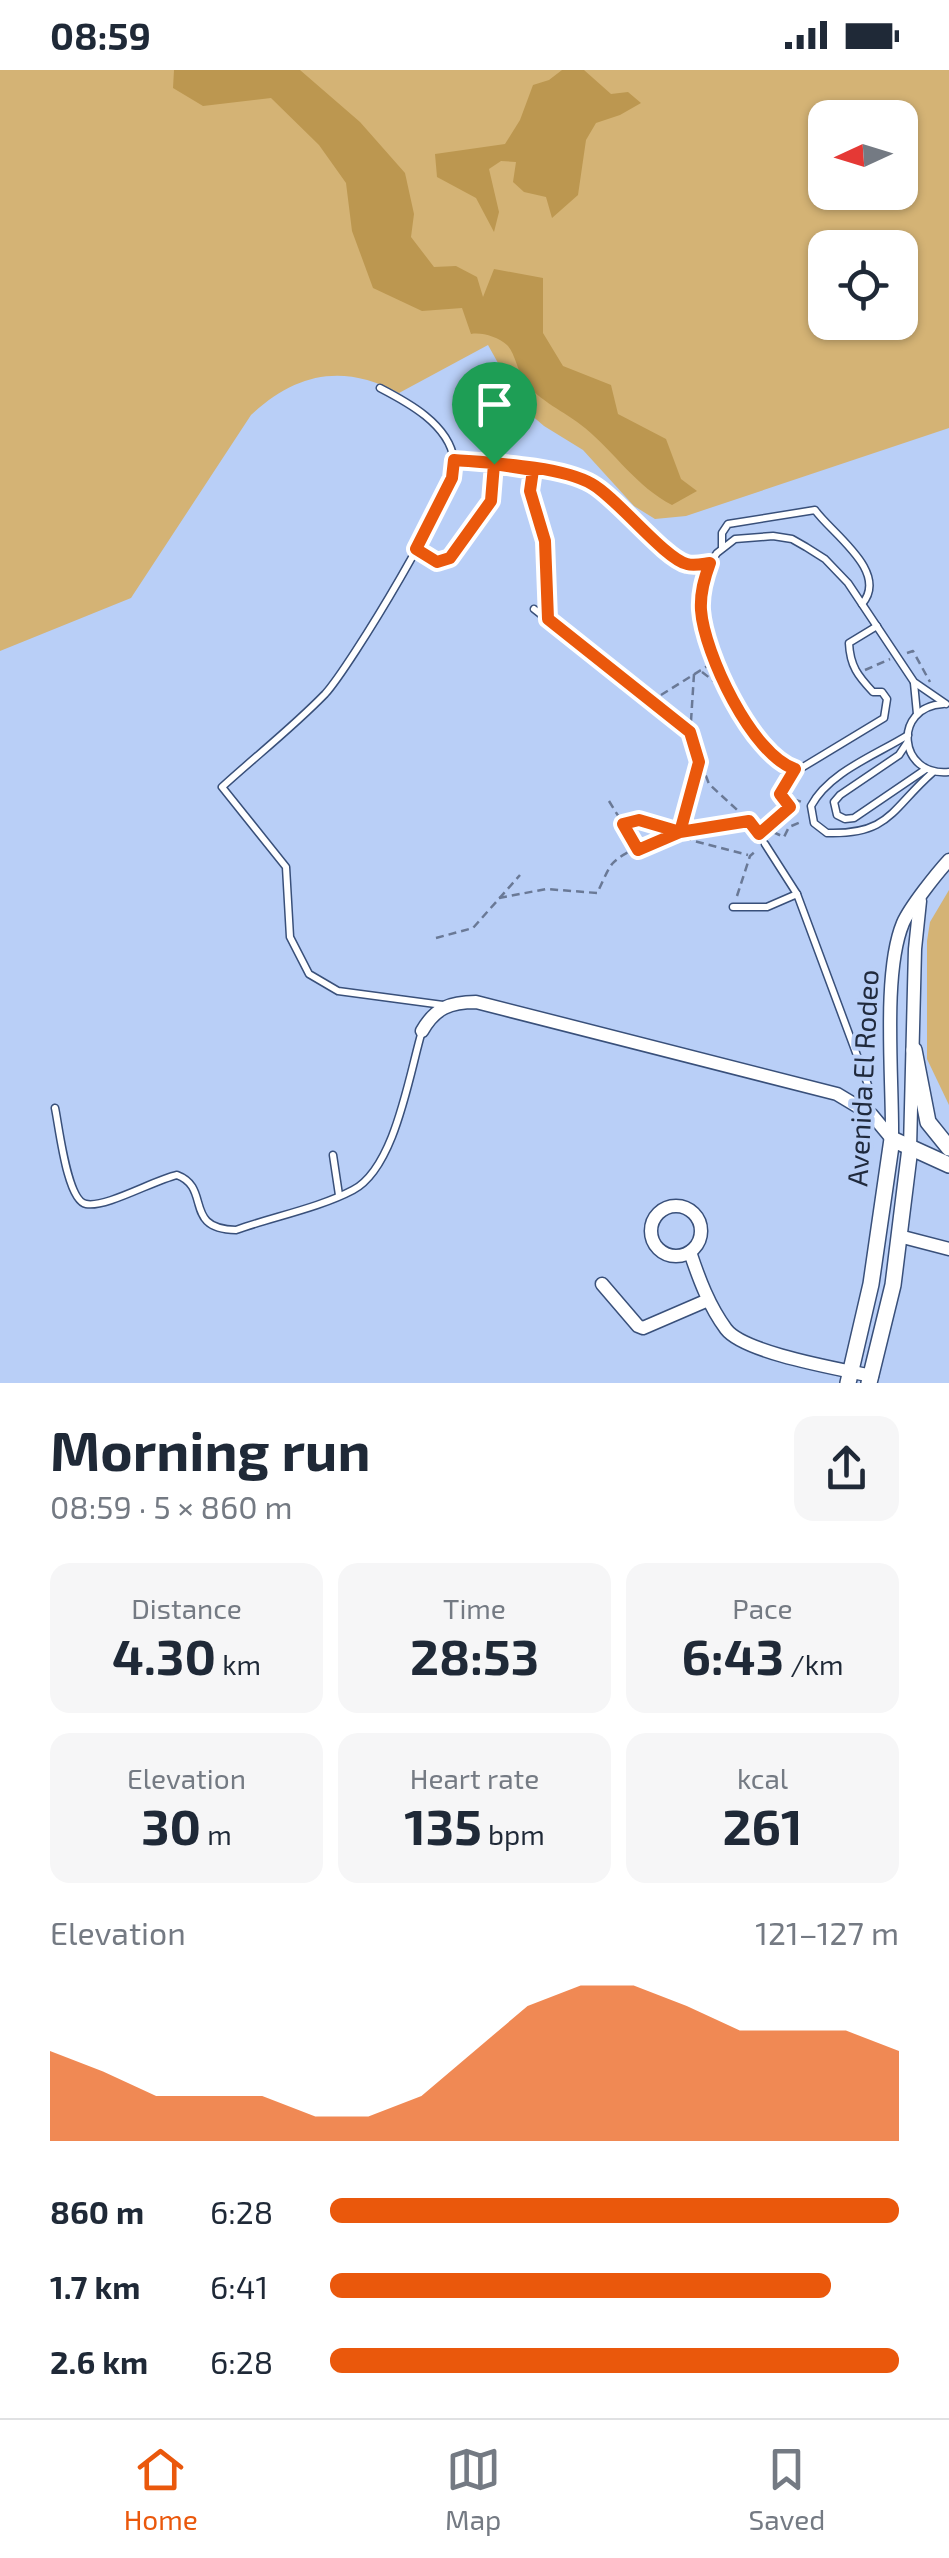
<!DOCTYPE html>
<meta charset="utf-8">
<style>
body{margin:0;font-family:"Exo 2",sans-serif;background:#f6f6f7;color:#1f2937;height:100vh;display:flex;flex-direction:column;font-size:38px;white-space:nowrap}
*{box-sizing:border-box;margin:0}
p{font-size:32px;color:#747a83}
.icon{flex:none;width:55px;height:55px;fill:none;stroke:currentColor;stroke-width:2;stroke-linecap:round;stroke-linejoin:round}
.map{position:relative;height:1313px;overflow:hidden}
.drawer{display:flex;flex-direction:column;background:#fff;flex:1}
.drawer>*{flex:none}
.needle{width:65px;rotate:266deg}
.tools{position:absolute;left:808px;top:30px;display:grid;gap:20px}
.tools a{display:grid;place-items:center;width:110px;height:110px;border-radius:20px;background:#fff;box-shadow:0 2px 8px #0004;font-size:50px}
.pin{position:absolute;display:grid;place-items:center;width:85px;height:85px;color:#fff;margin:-102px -42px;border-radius:50% 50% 50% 0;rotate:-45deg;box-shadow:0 0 10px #0007}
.pin .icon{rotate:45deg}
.round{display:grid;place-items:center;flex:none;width:105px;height:105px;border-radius:20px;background:#f6f6f7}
.overview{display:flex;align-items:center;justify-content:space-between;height:170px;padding:0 50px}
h1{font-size:55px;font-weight:700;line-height:75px}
.figures{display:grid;grid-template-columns:repeat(3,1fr);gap:15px;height:170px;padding:10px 50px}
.figures div{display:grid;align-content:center;border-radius:20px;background:#f6f6f7;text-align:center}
.figures b{font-size:50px;font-weight:700}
.figures small{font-size:28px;font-weight:400}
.figures p{font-size:28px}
.chart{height:280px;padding:20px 50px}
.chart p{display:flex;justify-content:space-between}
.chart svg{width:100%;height:180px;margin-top:10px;fill:#ea580c;opacity:.7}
ul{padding:0 50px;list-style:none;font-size:32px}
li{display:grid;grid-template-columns:160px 120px 1fr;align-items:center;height:75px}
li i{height:25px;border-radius:12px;background:#ea580c}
.status{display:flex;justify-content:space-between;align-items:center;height:70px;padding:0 50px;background:#fff;direction:ltr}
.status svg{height:28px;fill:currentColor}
.dock{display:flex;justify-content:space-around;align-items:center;height:140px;border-top:2px solid #e0e1e3;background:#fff;font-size:28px;color:#747a83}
.dock a{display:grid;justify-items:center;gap:5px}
.dock .selected{color:#ea580c}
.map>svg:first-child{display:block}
.green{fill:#d4b375;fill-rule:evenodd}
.forest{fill:#bc9750}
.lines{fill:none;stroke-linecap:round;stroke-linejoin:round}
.service-casing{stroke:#39507a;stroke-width:9}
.minor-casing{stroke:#39507a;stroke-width:15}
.tertiary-casing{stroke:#39507a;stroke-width:18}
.path{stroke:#6a7996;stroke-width:2.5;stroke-dasharray:8 5;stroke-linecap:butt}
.service{stroke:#fff;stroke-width:6}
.minor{stroke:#fff;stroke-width:12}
.tertiary{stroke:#fff;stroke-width:15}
.route-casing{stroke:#fff;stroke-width:20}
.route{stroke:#ea580c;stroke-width:12}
.labels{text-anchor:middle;stroke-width:8;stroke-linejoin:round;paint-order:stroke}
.street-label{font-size:28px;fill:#202a3d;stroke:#b9cff7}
</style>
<div class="status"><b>08:59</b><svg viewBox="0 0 49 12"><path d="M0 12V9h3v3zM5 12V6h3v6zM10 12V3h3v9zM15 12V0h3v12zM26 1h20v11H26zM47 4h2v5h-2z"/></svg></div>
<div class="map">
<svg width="949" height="1313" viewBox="0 0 949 1313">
<rect width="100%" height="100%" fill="#b9cff7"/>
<g class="green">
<path d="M0 0H949V358L686 446 655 449 634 436 583 380 544 356 523 338 488 275 399 323C343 293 296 303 251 345L131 528 0 581ZM825 48H900V122H825ZM825 178H900V252H825Z"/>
<path d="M949 820V1035L927 989V871L930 852Z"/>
</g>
<g class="forest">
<path d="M174 0H300L360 52 405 103 414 144 411 167 434 197 456 196 477 207 483 227 494 199 543 208V263L563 296 611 315 618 344 666 369 681 409 697 421 672 435C637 417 615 383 585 358 565 341 539 332 524 310 517 300 515 283 507 275 498 267 482 262 471 264L462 238 422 241 373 218 352 161 346 113 319 75 271 28 203 36 173 18Z"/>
<path d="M562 0H584L611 24 628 22 641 33 620 45 596 53 586 70 578 125 552 148 546 127 524 122 513 112 516 92 501 91 489 99 499 142 494 162 476 128 437 107 435 84 505 74 520 50 533 15 549 10Z"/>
</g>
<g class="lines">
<g class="service-casing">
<g id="service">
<path d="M380 318C407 332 449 354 454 390 458 420 349 598 325 624 293 657 256 686 222 717L286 797 290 867 309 904 338 921 443 935"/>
<path d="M454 390 533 399 593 414 685 494 710 493 717 483 735 469 773 466 792 469 806 477 825 489 848 513 914 612 946 634"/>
<path d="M533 399 530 421 545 471 548 549"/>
<path d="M722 478V463L728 454 815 440C831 463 890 502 862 534"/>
<path d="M416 479 437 491 450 488 491 431 494 394"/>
<path d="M710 493C704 509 700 523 701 540 704 573 761 710 803 697L884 648 887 629 882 622H873C858 606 850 596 849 573L877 556"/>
<path d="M534 539 690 662"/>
<path d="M914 613 917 644"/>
<path d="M943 634C892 637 898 707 949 702"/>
<path d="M908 665C876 685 829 702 811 736L814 753 827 763C890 765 891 739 933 702"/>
<path d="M907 673 899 685 840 725 834 732 837 745 845 749 854 748 926 699"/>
<path d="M765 774 797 824"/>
<path d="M733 837H767L797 824 868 1015 863 1037"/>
<path d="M55 1038C59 1056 67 1131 86 1134 106 1138 154 1110 177 1105 212 1118 182 1159 236 1160 272 1147 319 1138 353 1120 395 1098 409 1005 422 961"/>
<path d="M333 1085 339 1125"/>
</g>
</g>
<g class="minor-casing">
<g id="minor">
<path d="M422 961C435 938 450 932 476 932L837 1024 872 1045 892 1069"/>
<path d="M892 1069C893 1011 882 903 903 853 910 837 937 803 949 790"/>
<path d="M910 1078 915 879 920 831"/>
<circle cx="676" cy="1161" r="25"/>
<path d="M899 1166 949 1179"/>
<path d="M690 1182C699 1209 709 1236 726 1259 744 1283 840 1299 872 1306"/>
<path d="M602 1214 638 1256 643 1258 708 1230"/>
</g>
</g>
<g class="tertiary-casing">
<g id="tertiary">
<path d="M914 980 928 1052 949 1078"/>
<path d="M848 1313 871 1214 892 1069 949 1095"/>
<path d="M869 1313 893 1215 910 1078"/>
</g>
</g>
<g class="path">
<path d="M907 583 913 581 930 612"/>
<path d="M865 600 890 589"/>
<path d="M702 602 715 612"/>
<path d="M661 625 709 595"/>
<path d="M691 651 694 604"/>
<path d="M692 669 709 714 748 750"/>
<path d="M781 725 802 732"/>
<path d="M609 731 638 778"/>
<path d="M623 755 639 750 648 751 694 771 748 785"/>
<path d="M680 761 699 692"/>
<path d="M760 763 789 737 780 724 791 705"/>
<path d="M760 764 773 762 784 767 789 757 803 751"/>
<path d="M737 826 750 786 757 780"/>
<path d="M499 828 546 819 597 823C602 814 606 802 612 794 634 769 716 757 749 751L761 767"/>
<path d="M436 868 473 858 520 805"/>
</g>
<use href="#service" class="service"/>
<use href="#minor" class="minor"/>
<use href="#tertiary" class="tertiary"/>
</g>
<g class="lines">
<g class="route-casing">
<path id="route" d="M494 394 533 400 530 421 545 471 548 549 690 662 699 692 680 762 638 780 623 754 639 750 680 762 749 751 759 764 790 737 780 724 795 699C752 685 704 583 701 540 700 523 704 509 710 493 702 494 694 496 687 494 665 489 617 428 592 414 561 396 491 393 454 390L452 408 416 479 437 492 450 488 491 431 494 394"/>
</g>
<use href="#route" class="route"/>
</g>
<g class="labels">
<g class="street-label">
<text transform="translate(863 1008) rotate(-87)" y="10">Avenida El Rodeo</text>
</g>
</g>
</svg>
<div class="tools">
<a><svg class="needle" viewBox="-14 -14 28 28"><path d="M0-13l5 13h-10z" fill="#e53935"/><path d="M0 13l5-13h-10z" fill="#747a83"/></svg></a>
<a><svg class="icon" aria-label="locate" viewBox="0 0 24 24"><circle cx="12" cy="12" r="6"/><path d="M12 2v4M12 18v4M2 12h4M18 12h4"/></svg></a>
</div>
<div class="pin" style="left:494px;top:394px;background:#1e9e55"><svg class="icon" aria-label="arrive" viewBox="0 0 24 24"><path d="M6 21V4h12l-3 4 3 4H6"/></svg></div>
</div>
<section class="drawer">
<div class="overview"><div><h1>Morning run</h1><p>08:59 · 5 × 860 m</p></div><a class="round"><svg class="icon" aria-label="share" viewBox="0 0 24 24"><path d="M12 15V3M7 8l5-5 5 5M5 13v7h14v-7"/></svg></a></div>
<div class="figures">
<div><p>Distance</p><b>4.30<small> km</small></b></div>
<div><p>Time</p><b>28:53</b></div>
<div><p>Pace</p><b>6:43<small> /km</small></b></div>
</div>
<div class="figures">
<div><p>Elevation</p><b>30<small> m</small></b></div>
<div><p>Heart rate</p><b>135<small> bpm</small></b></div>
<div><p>kcal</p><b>261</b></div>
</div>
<div class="chart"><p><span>Elevation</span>121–127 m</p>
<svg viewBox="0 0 160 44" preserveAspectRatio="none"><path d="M0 44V22L10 27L20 33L30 33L40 33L50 38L60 38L70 33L80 22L90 11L100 6L110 6L120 11L130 17L140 17L150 17L160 22V44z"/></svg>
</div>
<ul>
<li><b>860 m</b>6:28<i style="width:100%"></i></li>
<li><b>1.7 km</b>6:41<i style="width:88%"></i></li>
<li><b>2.6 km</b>6:28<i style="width:100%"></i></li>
</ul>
</section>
<nav class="dock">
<a class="selected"><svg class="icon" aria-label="home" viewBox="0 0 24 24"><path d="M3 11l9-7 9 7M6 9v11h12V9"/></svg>Home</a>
<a><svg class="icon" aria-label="map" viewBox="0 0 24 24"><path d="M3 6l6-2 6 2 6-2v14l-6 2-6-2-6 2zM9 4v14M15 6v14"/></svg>Map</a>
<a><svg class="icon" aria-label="saved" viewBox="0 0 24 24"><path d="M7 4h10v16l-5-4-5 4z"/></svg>Saved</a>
</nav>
